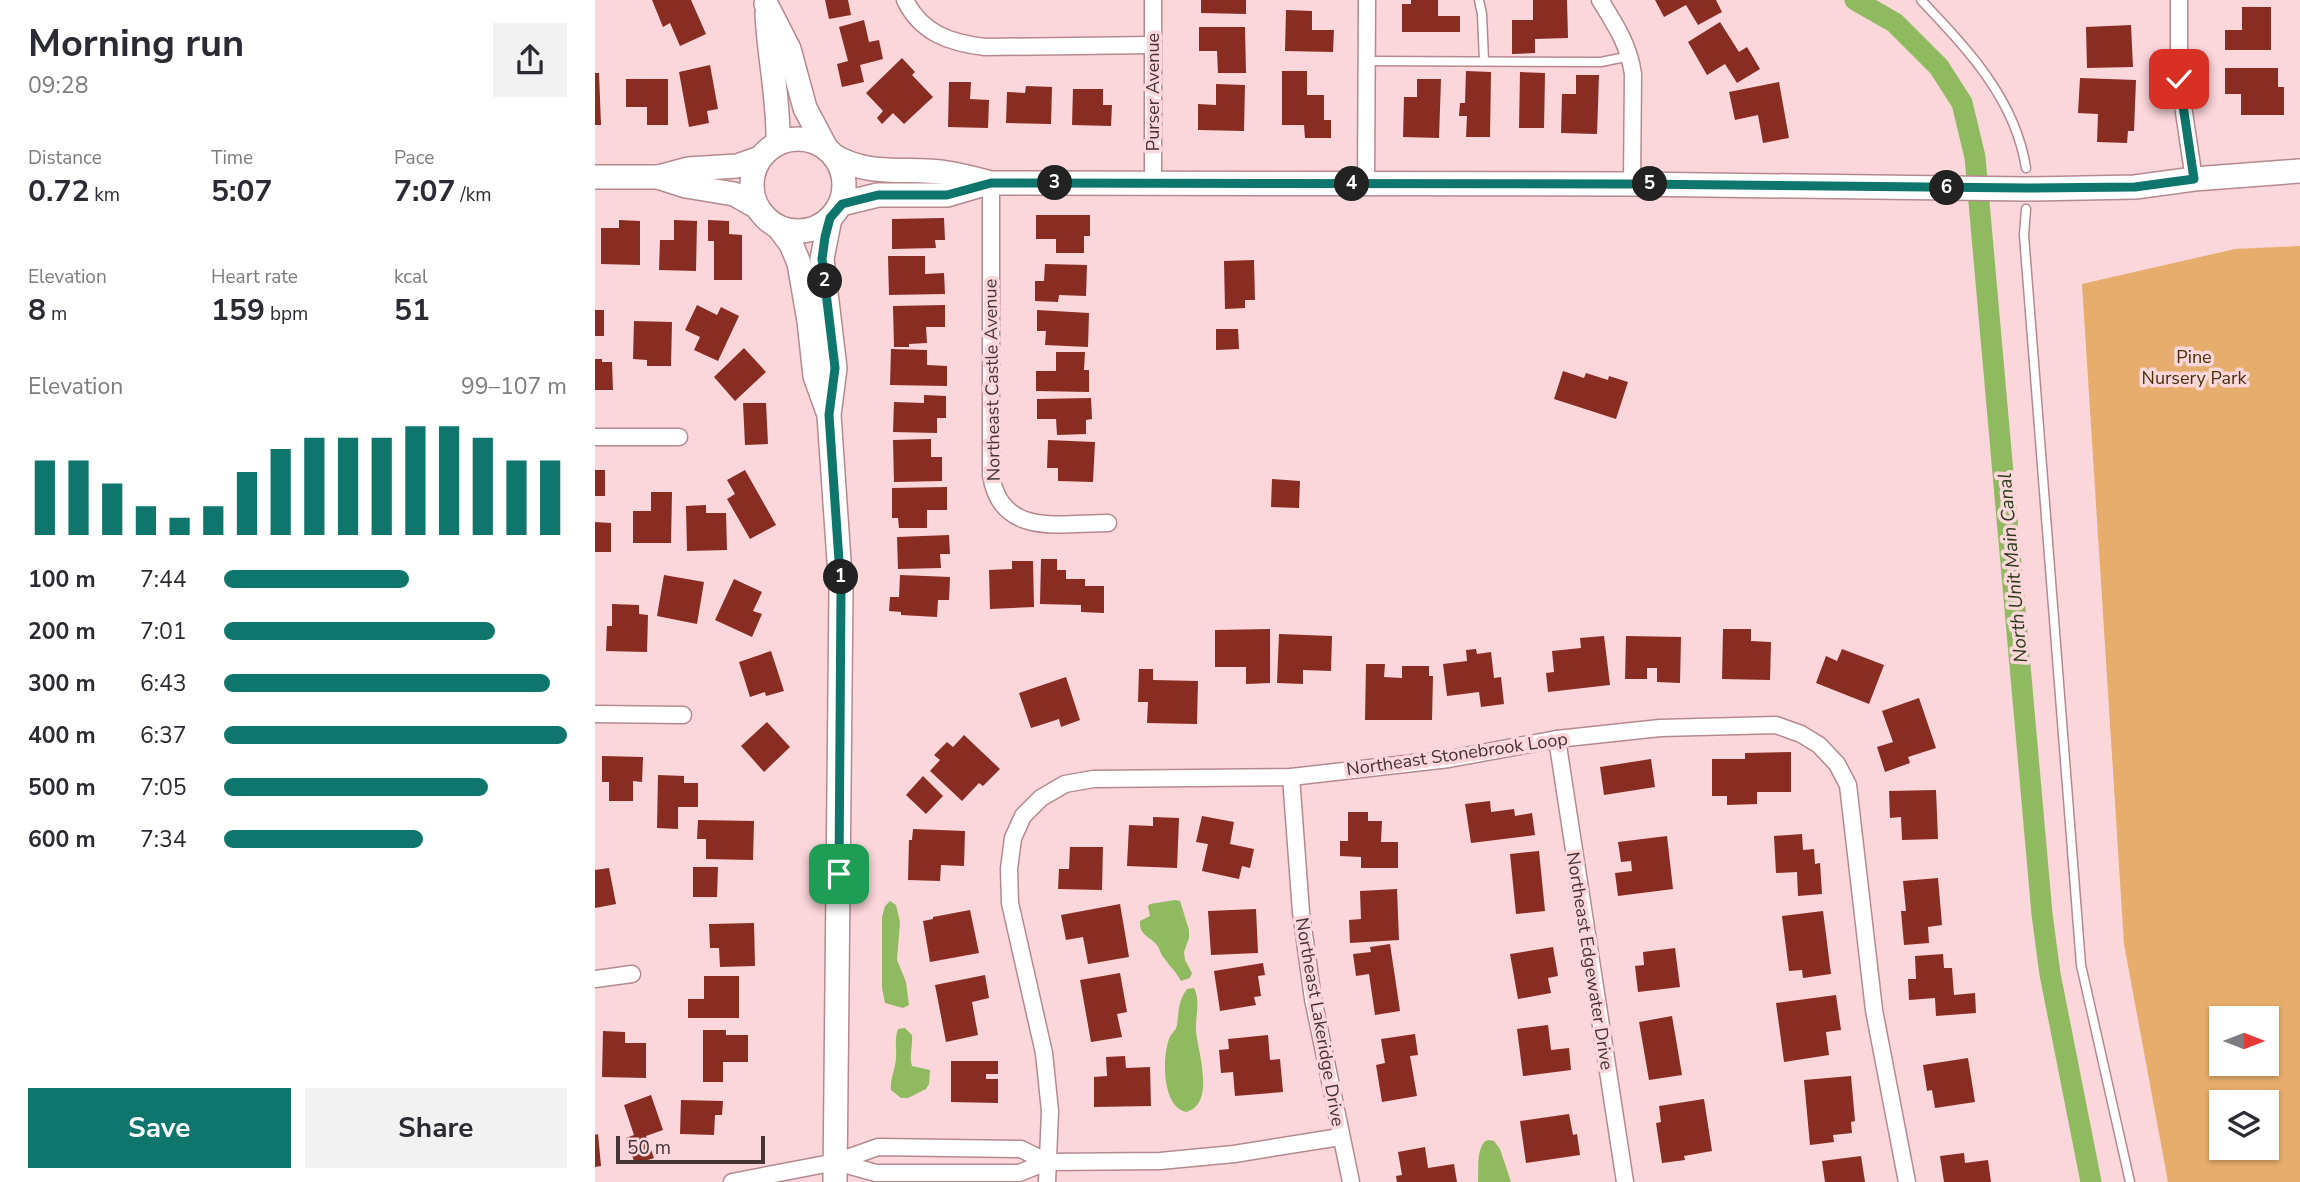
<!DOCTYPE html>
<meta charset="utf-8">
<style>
body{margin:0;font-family:"Nunito Sans",sans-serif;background:#f2f2f3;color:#2b2b33;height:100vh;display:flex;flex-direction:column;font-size:26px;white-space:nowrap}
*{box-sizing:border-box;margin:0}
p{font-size:23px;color:#7c7c81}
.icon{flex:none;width:38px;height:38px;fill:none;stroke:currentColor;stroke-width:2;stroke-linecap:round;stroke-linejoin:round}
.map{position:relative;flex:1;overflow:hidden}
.sheet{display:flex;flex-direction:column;background:#fff;width:595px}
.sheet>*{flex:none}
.needle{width:46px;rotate:90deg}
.controls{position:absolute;left:1614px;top:1006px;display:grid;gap:14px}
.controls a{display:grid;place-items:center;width:70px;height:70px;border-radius:0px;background:#fff;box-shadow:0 2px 5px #0004;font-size:35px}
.scale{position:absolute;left:21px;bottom:18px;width:149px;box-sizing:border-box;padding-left:7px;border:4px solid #463436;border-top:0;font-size:19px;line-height:24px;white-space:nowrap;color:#463436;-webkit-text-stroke:5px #fbd6db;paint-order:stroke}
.pin{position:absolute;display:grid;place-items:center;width:60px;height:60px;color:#fff;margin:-30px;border-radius:14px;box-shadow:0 4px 10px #0006}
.km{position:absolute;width:35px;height:35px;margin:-18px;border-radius:50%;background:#222;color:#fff;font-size:19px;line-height:35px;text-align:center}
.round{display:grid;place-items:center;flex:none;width:74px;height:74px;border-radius:0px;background:#f2f2f3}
.headline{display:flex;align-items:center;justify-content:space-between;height:119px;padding:0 28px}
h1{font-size:38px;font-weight:700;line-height:52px}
.metrics{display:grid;grid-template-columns:repeat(3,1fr);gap:10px;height:119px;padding:7px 28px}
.metrics div{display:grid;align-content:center}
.metrics b{font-size:30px;font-weight:700}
.metrics small{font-size:19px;font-weight:400}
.metrics p{font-size:19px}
.chart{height:196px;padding:14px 28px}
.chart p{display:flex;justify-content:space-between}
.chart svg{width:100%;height:126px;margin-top:7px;stroke:#0f766e;stroke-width:6}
.primary-button{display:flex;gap:14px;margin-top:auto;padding:14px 28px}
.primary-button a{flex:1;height:80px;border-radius:0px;background:#0f766e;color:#fff;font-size:28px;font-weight:700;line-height:80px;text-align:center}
.primary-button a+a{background:#f2f2f3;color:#2b2b33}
ul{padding:0 28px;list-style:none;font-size:23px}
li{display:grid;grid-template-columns:112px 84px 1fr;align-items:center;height:52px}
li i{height:18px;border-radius:9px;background:#0f766e}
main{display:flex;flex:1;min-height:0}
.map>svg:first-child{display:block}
.green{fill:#e6ad6c;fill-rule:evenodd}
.water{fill:#8fba5f}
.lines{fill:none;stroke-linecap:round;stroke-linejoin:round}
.canal{stroke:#8fba5f;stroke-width:21}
.building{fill:#892c22}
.lane-casing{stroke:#b48a8f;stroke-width:11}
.street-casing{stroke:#b48a8f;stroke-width:19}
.secondary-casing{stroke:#b48a8f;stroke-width:26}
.lane{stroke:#fff;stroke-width:8}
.street{stroke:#fff;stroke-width:16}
.secondary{stroke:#fff;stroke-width:23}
.route-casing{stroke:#fff;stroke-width:14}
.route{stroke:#0f766e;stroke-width:9}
.labels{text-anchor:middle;stroke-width:7;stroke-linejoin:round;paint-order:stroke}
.street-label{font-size:18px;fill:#463436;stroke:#fbd6db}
.park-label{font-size:18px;fill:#492e08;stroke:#fbd6db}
.water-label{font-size:19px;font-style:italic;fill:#2a3a15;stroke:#fbd6db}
</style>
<main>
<section class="sheet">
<div class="headline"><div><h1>Morning run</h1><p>09:28</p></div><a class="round"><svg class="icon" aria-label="share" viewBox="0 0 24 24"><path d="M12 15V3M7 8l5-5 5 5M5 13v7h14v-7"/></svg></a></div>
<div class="metrics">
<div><p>Distance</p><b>0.72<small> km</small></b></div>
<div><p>Time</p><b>5:07</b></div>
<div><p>Pace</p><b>7:07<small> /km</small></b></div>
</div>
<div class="metrics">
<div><p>Elevation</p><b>8<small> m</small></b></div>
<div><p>Heart rate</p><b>159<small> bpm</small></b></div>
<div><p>kcal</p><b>51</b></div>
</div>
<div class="chart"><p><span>Elevation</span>99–107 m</p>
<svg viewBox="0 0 160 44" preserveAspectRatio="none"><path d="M5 44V18M15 44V18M25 44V26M35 44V34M45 44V38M55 44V34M65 44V22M75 44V14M85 44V10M95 44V10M105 44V10M115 44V6M125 44V6M135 44V10M145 44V18M155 44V18"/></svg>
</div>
<ul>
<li><b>100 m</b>7:44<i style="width:54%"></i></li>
<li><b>200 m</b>7:01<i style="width:79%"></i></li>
<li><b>300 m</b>6:43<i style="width:95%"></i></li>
<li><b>400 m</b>6:37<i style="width:100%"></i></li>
<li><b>500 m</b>7:05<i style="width:77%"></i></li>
<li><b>600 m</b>7:34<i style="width:58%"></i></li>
</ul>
<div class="primary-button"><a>Save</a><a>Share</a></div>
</section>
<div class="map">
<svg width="1705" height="1182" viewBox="0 0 1705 1182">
<rect width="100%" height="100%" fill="#fbd6db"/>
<path class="green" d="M1705 246V1182H1573L1529 944 1487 284 1640 249ZM1626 1018H1671V1064H1626ZM1626 1102H1671V1148H1626Z"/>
<g class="water">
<path d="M580 900 585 901 594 930V938L589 952 590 960 597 973 595 978 586 981C579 969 576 968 569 958 565 954 565 947 560 943 553 936 544 934 545 921L555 916 553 906 555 904Z"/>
<path d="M295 901 301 905 305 922 302 960 311 982 314 1005 308 1008 290 1003 287 988V917L290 906Z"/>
<path d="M599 988C606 1001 600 1017 601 1031 603 1053 621 1104 591 1112 567 1107 567 1058 574 1039 576 1033 581 1031 582 1025 584 1011 583 1001 592 989Z"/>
<path d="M310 1028 317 1035C318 1045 314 1057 317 1066L335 1070 334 1084 331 1089 313 1098H306L296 1090C295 1079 300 1070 301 1059 302 1048 299 1040 303 1029Z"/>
<path d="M893 1140 899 1141 905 1149 916 1182H883C884 1168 881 1154 889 1142Z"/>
</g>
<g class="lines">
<path class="canal" d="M1260 0 1300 23 1344 67 1367 103 1380 157 1447 914 1455 974 1496 1182"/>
</g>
<g class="building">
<path d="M57 0H96L111 34 85 46 75 23 68 27Z"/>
<path d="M230 0H253L256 15 234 19Z"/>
<path d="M606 0H651V14L606 13Z"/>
<path d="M816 0H843V16H865V32H807V4H816Z"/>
<path d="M938 0H972L973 38 940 39V53L917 54V20H938Z"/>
<path d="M1060 0H1121L1127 12 1103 25 1091 5 1069 17Z"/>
<path d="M1647 7H1676V50H1630V30H1647Z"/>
<path d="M691 10 717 11V30H739L738 52 690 51Z"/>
<path d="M269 20 274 42 284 40 288 59 265 65 269 82 247 87 242 64 253 61 244 27Z"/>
<path d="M1125 22 1144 52 1152 47 1165 69 1142 83 1130 64 1112 75 1093 42Z"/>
<path d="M1536 25 1538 67 1492 68 1491 27Z"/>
<path d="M604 27H650L651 73H623L622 51H604Z"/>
<path d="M307 58 320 72 317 75 338 97 309 124 298 113 287 124 282 118 288 111 271 93Z"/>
<path d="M115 65 123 109 112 111 114 123 94 127 84 72Z"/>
<path d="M1630 68H1683V87H1689V115H1646V94H1630Z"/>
<path d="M687 71H712V95H729V120H736V138H710L709 125H687Z"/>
<path d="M871 71 896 72 895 137H871L872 116H864L865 103H870Z"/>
<path d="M925 72 950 73 949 128H924Z"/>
<path d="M0 73H4L6 125H0Z"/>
<path d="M981 75H1004L1002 134 966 133 967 94H981Z"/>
<path d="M1485 78 1541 80 1539 131H1533L1532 143 1502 142 1503 114 1483 113Z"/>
<path d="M31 79H73V125H52V107H31Z"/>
<path d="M822 79H846L844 138 808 137 809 97H822Z"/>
<path d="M354 82H376L375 99 394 100 393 128 353 127Z"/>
<path d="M1184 82 1194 138 1168 143 1163 115 1140 120 1134 92Z"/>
<path d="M621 84 650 85 649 131 603 130V104L621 105Z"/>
<path d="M431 86 457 87 456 124 411 123 412 92 430 93Z"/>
<path d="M478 89H508V105H517L516 126 477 125Z"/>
<path d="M441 215H495V236H489V253H461V239H441Z"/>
<path d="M349 218 350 240H340L341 248 297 249V219Z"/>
<path d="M24 220 45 221V265L6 264V228H24Z"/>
<path d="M79 220 102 221 101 271 64 270 65 240H79Z"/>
<path d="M113 220 134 221V234L147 235V280H119V241H113Z"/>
<path d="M293 256H330V274L349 273 350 294 294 295Z"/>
<path d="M659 260 660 300H650V308L630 309 629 261Z"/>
<path d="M450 264 492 265 491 296 464 295 463 302 440 301V281H449Z"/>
<path d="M102 305 122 315 126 307 144 316 123 361 99 350 105 337 90 330Z"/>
<path d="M350 305V327H331L332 343 314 344V347H299L298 306Z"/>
<rect x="0" y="310" width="9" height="26"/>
<path d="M442 310 494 313 493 347 450 345 451 331H442Z"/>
<path d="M39 321 77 322 76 366H52V360L38 359Z"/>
<path d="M621 329H643L644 349 621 350Z"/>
<path d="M149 348 171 372 140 401 119 377Z"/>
<path d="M296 349 332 350V365L352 366V386L295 385Z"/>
<path d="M461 352H490L489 370H494V392L441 391V371H461Z"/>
<path d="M0 359H7V362H17L18 390H0Z"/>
<path d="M968 371 989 378 991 373 1013 380 1014 376 1033 382 1021 419 959 399Z"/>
<path d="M329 395 351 396V418H342V433L298 432 299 402 329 403Z"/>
<path d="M496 398 497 419 491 420V434L462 435 461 419H442V399Z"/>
<path d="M148 403H171L173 444 150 445Z"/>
<path d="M336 439V457H347V481L299 482 298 440Z"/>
<path d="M453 440 500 442 498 482 463 481V468H452Z"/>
<rect x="0" y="470" width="10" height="26"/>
<path d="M150 470 181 525 155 539 132 499 140 494 132 480Z"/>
<path d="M677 479 705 481 704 508 676 507Z"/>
<path d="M352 487V510H332V528H304L303 518H297V488Z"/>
<path d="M56 492H77L76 543H38V511H56Z"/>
<path d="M111 505V513H131L132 550 92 551 91 506Z"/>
<path d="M0 522 16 523V552H0Z"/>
<path d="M354 535 355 554H345L346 568 303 569 302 537Z"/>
<path d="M446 559H462V570H471V579H490V586H509V613L486 612V605L445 604Z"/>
<path d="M417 561H438L439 607 395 609 394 570 417 569Z"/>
<path d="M69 575 109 582 102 624 62 616Z"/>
<path d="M305 575 355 577 354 600H343L342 617 306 615V612L294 611 295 597H304Z"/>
<path d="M139 579 167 592 158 611 167 614 157 637 120 620Z"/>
<path d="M17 604 44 605V614L53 615 52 652 11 651 12 626H17Z"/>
<path d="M675 629V683L651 684V667H620V630Z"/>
<path d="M1128 629H1156V641L1176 642 1175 680 1127 679Z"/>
<path d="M684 634 737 636 736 671 708 670V684L682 683Z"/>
<path d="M1009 636 1015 685 953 692 951 673 959 672 957 651 986 648 985 638Z"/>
<path d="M1031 636 1086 637 1085 683 1062 682V668H1052V679H1030Z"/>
<path d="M881 649 882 654 896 652 899 678 906 677 909 704 886 707 884 692 852 696 848 664 872 661 871 650Z"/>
<path d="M1247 649 1289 665 1274 704 1221 683 1231 656 1242 661Z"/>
<path d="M176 651 189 691 171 696 170 692 155 697 144 662Z"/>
<path d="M771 664H790L789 677 807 678V666H834V676H838L837 720H770Z"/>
<path d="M544 669H558V680L603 681 602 724 552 723 553 702H543Z"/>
<path d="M471 677 485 720 466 727 464 719 436 728 424 693Z"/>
<path d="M1324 698 1341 748 1313 757 1315 763 1290 772 1282 747 1298 742 1287 711Z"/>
<path d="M172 722 195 747 169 772 146 746Z"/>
<path d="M369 735 405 769 388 786 384 783 367 801 335 771 345 760 339 755 352 742 358 747Z"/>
<path d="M1196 752V792H1162V804L1132 805V796H1117V759H1150V753Z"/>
<path d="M7 756 48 757 47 782 38 781V801H14V782H7Z"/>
<path d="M1056 759 1060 787 1009 795 1005 767Z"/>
<path d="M63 775 89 776V783H103V807H83V829L62 828Z"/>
<path d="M328 776 348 796 331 814 311 795Z"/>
<path d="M1341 790 1343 839 1307 840 1306 817 1295 818 1294 791Z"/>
<path d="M895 801 896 812 919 809 920 816 937 813 940 835 876 843 870 804Z"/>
<path d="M753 812H773V821H787L786 842H803V868H766V857L745 856V841H753Z"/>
<path d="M607 816 639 822 635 844 659 849 655 868 647 866 644 879 607 871 613 844 601 842Z"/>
<path d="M558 817 584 818 582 868 532 866 534 825 558 826Z"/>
<path d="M103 820 159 821 158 860 111 859V839H102Z"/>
<path d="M318 829 370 831 369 866 346 865 345 881 313 880 314 840H317Z"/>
<path d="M1207 834 1208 850 1219 849 1220 864 1225 863 1227 894 1203 896 1202 872 1181 873 1179 836Z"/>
<path d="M1072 836 1078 889 1023 896 1020 873 1037 871 1036 861 1026 862 1023 842Z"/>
<path d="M475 847H508L507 890 463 889 464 869H474Z"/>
<path d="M944 851 950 911 921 914 915 854Z"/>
<path d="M98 867H123L122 897H98Z"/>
<path d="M14 868 21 904 0 908V870Z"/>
<path d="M1343 878 1347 925 1333 927 1334 943 1309 945 1306 911H1311L1308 881Z"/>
<path d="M802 889 804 940 755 943 754 920 766 919 765 891Z"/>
<path d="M525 904 534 957 493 964 488 937 471 940 466 915Z"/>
<path d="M661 909 663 953 616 955 613 911Z"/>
<path d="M375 910 384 953 335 962 328 921 338 919V917Z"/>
<path d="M1228 911 1236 974 1208 978 1207 970 1194 971 1187 916Z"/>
<path d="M159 923 160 966 125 967 124 948H115L114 924Z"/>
<path d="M795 944 805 1011 780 1015 774 974 761 976 758 954 776 952 775 947Z"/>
<path d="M958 947 963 976 953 978 956 993 923 999 915 954Z"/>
<path d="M1080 948 1085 987 1043 992 1040 966 1049 965 1048 952Z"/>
<path d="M1348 954 1349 968H1357L1359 995 1380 993 1381 1013 1341 1016 1340 998 1314 1000 1313 979H1321L1320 956Z"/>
<path d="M668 963 670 975 663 976 666 996 659 997 661 1005 625 1011 619 971Z"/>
<path d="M525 973 532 1012 522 1014 527 1037 496 1042 485 980Z"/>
<path d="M390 975 394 998 377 1002 383 1035 351 1042 340 985Z"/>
<path d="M109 976H144V1018H93V999H109Z"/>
<path d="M1241 995 1246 1030 1231 1032 1234 1055 1189 1062 1181 1003Z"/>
<path d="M1077 1016 1087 1075 1054 1080 1044 1022Z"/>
<path d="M953 1025 956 1050 974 1048 976 1070 928 1076 922 1029Z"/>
<path d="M108 1030H131V1035H153V1062H128V1082H108Z"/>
<path d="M8 1031 30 1032V1043H51V1078L7 1077Z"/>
<path d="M820 1034 823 1055 815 1056 822 1096 787 1102 781 1065 790 1063 786 1039Z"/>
<path d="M673 1035 675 1060 685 1059 688 1092 640 1096 638 1072 626 1073 624 1050 634 1049 633 1039Z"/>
<path d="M530 1056 531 1068 555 1067 556 1106 499 1107V1077L512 1076 511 1057Z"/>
<path d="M1373 1058 1380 1102 1340 1108 1337 1090 1332 1091 1328 1065Z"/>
<path d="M356 1061H403V1074H391V1079H403V1103L356 1102Z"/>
<path d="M1256 1076 1260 1121 1256 1122 1257 1133 1238 1135 1239 1142 1215 1145 1209 1080Z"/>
<path d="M56 1095 68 1130 51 1136 59 1158 40 1164 31 1138 39 1135 29 1105Z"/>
<path d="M1109 1099 1117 1151 1089 1156 1090 1160 1067 1163 1061 1123 1066 1122 1064 1106Z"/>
<path d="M86 1100 128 1101 127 1115H120L119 1135 85 1134Z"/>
<path d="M974 1114 978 1135 982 1134 985 1155 931 1163 925 1121Z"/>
<path d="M3 1134 6 1166 0 1167V1135Z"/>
<path d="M830 1147 833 1168 859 1164 862 1182H802L801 1176 807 1175 803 1152Z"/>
<path d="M1369 1153 1370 1163 1393 1160 1396 1182H1349L1345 1156Z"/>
<path d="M1266 1156 1270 1182H1230L1227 1161Z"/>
</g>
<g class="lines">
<g class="lane-casing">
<g id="lane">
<path d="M884 0 887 14 889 61"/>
<path d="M1326 0C1372 49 1420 98 1431 168"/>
<path d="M772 61 1006 62 1035 56"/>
<path d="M1431 209 1429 235 1486 965 1535 1182"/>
</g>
</g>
<g class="street-casing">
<g id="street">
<path d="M310 0C326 33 355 43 390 47L558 45"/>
<path d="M1005 0C1020 24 1034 45 1038 74L1037 184"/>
<path d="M1584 0V79L1599 179"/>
<path d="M396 183V475C406 538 465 523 513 523"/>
<path d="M558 183V0"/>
<path d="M771 184 772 0"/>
<path d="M0 437H84"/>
<path d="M0 714 88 715"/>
<path d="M962 739 1030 1182"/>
<path d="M696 777 706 912 718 999 756 1182"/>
<path d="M0 979 37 974"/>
<path d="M241 1162 281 1173H424L452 1162 565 1161 639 1154 745 1137"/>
<path d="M137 1182 241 1162 283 1147 426 1149 452 1162"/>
<path d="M452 1182 455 1111 449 1053 415 903 414 869 418 838 428 816 446 798 470 784 498 779 696 777 854 759 962 739 1065 728 1181 725 1206 734 1224 745 1242 764 1253 785 1279 1010 1312 1182"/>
</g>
</g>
<g class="secondary-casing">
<g id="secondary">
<path d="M171 4 194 49 210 108 230 146"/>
<path d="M172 14C174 57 184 99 183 143"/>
<circle cx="203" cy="185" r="46"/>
<path d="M241 157C276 177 314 167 353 173 367 175 381 179 396 183L1037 184 1431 189 1540 187 1599 179 1705 171"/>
<path d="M0 177H63L93 169 142 166 165 158"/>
<path d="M63 177 91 186 139 194 162 207"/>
<path d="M246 204 283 195H352L393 183"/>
<path d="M235 218 227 259 240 368 234 415 246 590 240 1182"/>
<path d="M184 228 196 244 204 263 214 321 220 376 233 412"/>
</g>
</g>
<use href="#lane" class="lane"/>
<use href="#street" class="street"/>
<use href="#secondary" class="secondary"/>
</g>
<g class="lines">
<g class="route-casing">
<path id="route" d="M244 874 246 590 234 415 240 368 227 259 230 237 235 218 247 204 283 195H352L396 183 1037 184 1431 188 1540 187 1599 179 1584 79"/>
</g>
<use href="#route" class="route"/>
</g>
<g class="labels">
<g class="street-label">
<text transform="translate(558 92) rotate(-90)" y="6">Purser Avenue</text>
<text transform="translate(397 380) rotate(-91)" y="6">Northeast Castle Avenue</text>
<text transform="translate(862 754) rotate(-8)" y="6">Northeast Stonebrook Loop</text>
<text transform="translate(995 961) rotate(81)" y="6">Northeast Edgewater Drive</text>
<text transform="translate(725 1022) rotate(80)" y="6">Northeast Lakeridge Drive</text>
</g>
<g class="park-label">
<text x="1599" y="363">Pine<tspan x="1599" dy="21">Nursery Park</tspan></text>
</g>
<g class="water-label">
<text transform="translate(1417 568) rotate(-95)" y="7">North Unit Main Canal</text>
</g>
</g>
</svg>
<div class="controls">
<a><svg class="needle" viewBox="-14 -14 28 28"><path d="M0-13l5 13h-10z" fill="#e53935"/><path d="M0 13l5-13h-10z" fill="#7c7c81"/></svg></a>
<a><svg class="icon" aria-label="layers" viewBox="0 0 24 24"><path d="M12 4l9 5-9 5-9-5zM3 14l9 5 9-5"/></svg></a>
</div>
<div class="scale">50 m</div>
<div class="pin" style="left:244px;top:874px;background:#1e9e55"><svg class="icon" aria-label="arrive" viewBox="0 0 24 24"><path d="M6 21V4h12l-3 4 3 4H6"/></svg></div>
<div class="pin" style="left:1584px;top:79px;background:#d93025"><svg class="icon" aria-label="check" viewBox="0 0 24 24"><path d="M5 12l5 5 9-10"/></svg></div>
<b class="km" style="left:246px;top:577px">1</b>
<b class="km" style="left:230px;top:281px">2</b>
<b class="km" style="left:460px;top:183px">3</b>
<b class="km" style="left:757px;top:184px">4</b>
<b class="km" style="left:1055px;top:184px">5</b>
<b class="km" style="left:1352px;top:188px">6</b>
</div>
</main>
